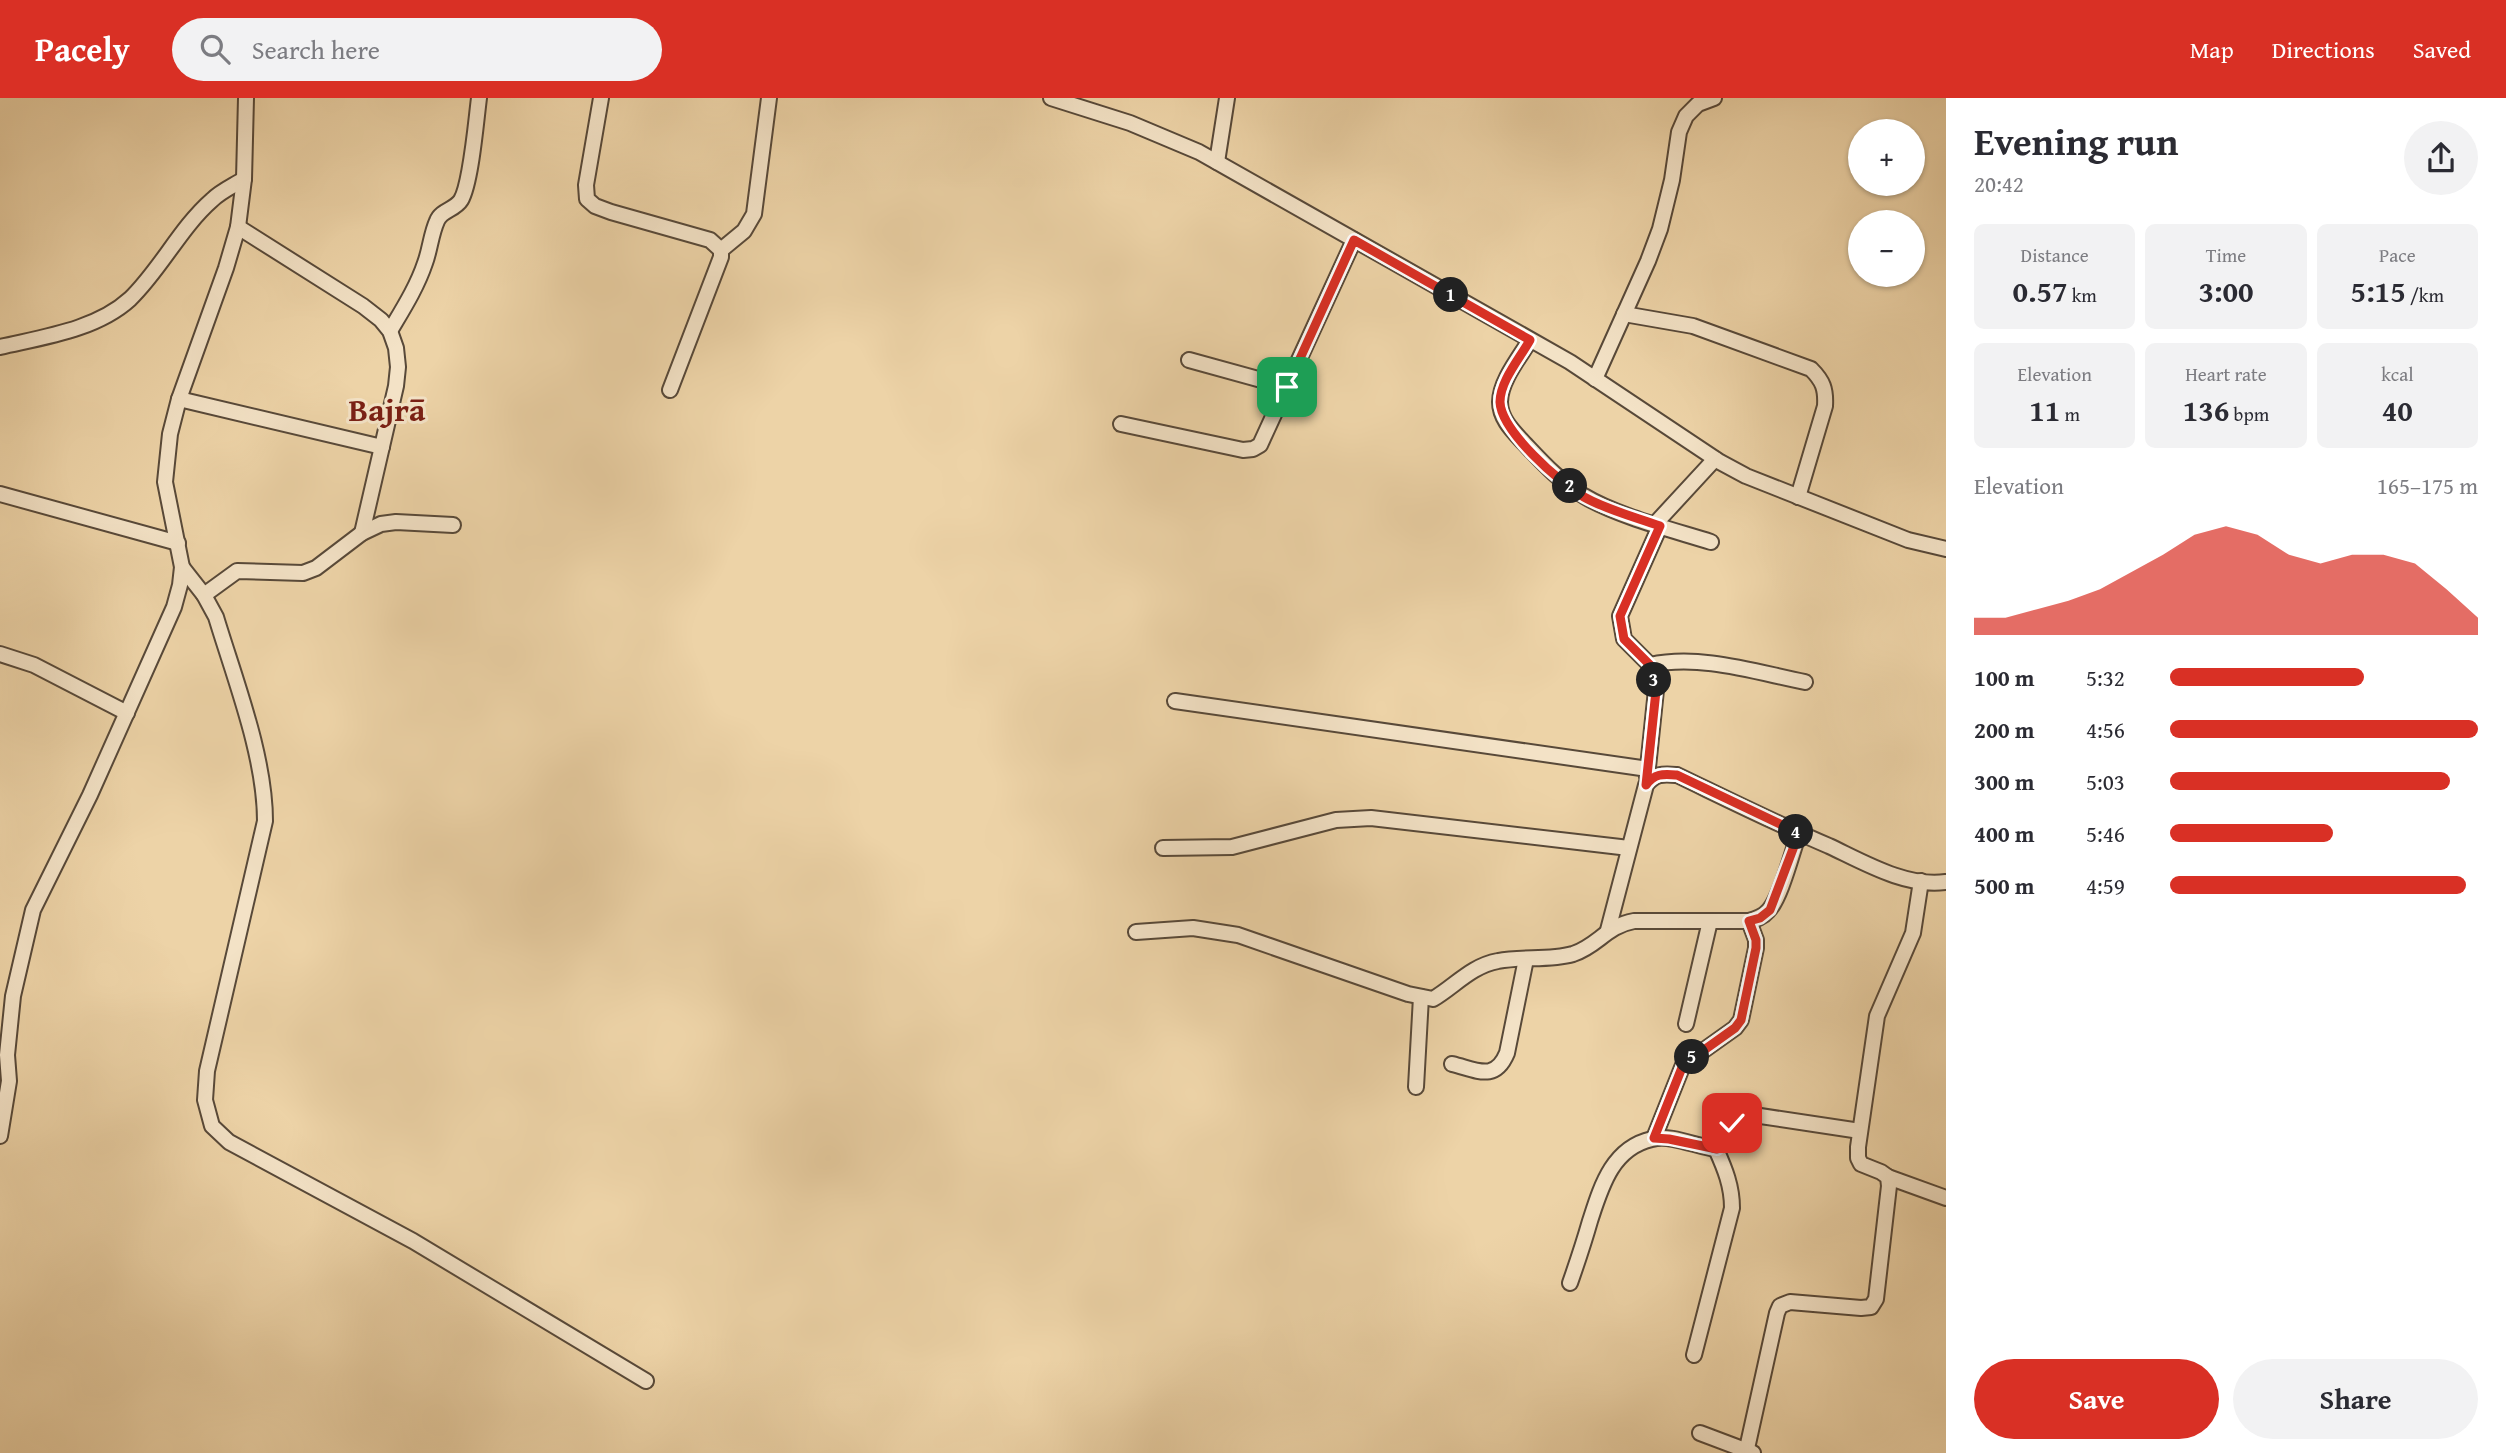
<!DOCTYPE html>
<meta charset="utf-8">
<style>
body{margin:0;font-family:"Gentium Book Plus",serif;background:#f2f2f3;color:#2b2b33;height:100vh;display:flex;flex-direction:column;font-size:26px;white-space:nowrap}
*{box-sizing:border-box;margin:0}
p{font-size:23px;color:#7c7c81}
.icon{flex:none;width:38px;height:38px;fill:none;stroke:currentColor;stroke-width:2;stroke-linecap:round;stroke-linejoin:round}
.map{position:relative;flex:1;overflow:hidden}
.sheet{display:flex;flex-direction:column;background:#fff;width:560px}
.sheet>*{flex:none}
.buttons{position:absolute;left:1848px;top:21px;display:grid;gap:14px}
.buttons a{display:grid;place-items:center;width:77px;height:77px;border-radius:50%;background:#fff;box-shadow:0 2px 5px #0004;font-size:35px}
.pin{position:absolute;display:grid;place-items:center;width:60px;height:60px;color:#fff;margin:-30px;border-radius:14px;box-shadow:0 4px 10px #0006}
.km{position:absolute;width:35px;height:35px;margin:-18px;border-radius:50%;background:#222;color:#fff;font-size:19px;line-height:35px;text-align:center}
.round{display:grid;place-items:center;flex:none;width:74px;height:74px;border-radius:37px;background:#f2f2f3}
.head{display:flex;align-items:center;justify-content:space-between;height:119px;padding:0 28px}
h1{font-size:38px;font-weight:700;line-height:52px}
.figures{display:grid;grid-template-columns:repeat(3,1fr);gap:10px;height:119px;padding:7px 28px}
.figures div{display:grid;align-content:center;border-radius:10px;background:#f2f2f3;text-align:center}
.figures b{font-size:30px;font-weight:700}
.figures small{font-size:19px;font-weight:400}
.figures p{font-size:19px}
.chart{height:196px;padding:14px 28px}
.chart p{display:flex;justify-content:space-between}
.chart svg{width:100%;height:126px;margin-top:7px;fill:#d93025;opacity:.7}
.cta{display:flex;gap:14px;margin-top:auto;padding:14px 28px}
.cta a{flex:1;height:80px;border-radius:42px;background:#d93025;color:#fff;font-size:28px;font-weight:700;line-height:80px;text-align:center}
.cta a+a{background:#f2f2f3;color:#2b2b33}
ul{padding:0 28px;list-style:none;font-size:23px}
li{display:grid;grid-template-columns:112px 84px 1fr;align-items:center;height:52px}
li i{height:18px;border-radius:9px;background:#d93025}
header{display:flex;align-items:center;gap:42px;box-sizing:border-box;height:98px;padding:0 35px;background:#d93025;color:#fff}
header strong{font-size:33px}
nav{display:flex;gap:38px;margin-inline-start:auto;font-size:24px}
.search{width:490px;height:63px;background:#f2f2f3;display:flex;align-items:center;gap:18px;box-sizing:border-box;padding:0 24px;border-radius:38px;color:#7c7c81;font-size:26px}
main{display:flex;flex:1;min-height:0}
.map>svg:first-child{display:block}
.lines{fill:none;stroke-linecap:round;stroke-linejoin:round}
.street-casing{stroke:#584939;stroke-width:18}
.street{stroke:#f3e2c6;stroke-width:14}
.route-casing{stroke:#fff;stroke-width:14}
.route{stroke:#d93025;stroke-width:9}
.labels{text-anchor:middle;stroke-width:6;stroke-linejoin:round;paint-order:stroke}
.district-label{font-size:32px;font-weight:bold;fill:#7a1f14;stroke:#f3e2c6}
</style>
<header>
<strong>Pacely</strong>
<div class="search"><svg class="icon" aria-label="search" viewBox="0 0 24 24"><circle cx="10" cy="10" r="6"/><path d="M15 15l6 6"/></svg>Search here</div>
<nav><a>Map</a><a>Directions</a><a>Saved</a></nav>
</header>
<main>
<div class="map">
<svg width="1946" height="1355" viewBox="0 0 1946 1355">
<rect width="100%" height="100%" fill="#edd3a7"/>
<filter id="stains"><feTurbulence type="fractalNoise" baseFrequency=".00286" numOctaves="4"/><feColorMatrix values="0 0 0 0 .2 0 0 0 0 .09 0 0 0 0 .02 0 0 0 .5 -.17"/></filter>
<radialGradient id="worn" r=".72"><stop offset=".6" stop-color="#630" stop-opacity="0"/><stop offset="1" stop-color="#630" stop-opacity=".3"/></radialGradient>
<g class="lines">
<g class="street-casing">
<g id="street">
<path d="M601 0 586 87 587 101 595 108 611 114 710 142 721 152V159L670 292"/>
<path d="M1051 0 1130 25 1199 54 1570 264 1720 364 1746 378 1908 442 1946 451"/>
<path d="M1217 64 1227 0"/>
<path d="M238 129 363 208 381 222 390 233 396 250 398 269 396 288 362 435"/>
<path d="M721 152 744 133 754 116 769 0"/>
<path d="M1624 216 1693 228 1811 271C1823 283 1826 291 1825 308L1798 399"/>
<path d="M390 233C403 211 417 189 425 165 430 152 431 136 437 123 441 112 455 112 461 102 471 85 476 23 479 0"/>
<path d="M1530 242C1520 259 1500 283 1500 304 1500 321 1513 333 1524 345 1542 364 1561 385 1584 398 1617 418 1673 432 1711 444"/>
<path d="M0 249C43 239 96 232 130 201 161 171 180 130 212 102 221 93 233 88 244 81"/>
<path d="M1189 262 1287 289"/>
<path d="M1595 281 1648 163 1660 131 1672 82 1679 34 1686 18 1698 6 1714 0"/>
<path d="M179 301 382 349"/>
<path d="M1121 326 1243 352 1253 351 1260 347 1354 142"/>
<path d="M0 396 178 445"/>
<path d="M1655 426 1715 361"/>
<path d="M182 469 204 497 216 519C235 582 265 658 265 723L207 973 205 1002 212 1028 229 1044 413 1143 646 1283"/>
<path d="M204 497 237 473 303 475 316 470 362 435 381 426 396 424 453 427"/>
<path d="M0 556 34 567 127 615"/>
<path d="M1650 567C1700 556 1755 574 1805 584"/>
<path d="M1175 603 1648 671"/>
<path d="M1647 679 1656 592 1650 567 1624 541 1620 518 1660 428"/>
<path d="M1163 750 1232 749 1336 722 1371 720 1629 750"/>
<path d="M1608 832 1646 687C1655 675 1663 676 1677 677 1727 701 1777 726 1829 748 1863 764 1907 790 1946 784"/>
<path d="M1136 834 1193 830 1238 837 1408 896 1433 901C1455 888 1471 868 1498 863 1522 858 1549 863 1573 856 1598 848 1606 828 1634 823H1749C1756 821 1763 819 1768 813 1781 800 1792 754 1799 735"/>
<path d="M1686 926 1710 823"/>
<path d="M1452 966C1477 972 1495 984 1507 955L1526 861"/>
<path d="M1416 989 1421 899"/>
<path d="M0 1038 9 983 7 957 13 898 33 812 90 697 174 509 180 487 182 469 165 384 170 336 179 301 226 170 238 129 244 81 246 0"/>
<path d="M1654 1040 1683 967 1735 930 1741 922 1756 850V842L1749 823"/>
<path d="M1888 1079 1946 1100"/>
<path d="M1570 1185C1577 1165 1584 1144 1590 1123 1601 1089 1612 1050 1652 1041 1672 1036 1697 1049 1716 1051 1733 1040 1725 1024 1747 1016L1860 1033"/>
<path d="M1694 1257 1732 1110C1732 1088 1725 1071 1716 1051"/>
<path d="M1700 1335 1753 1355"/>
<path d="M1746 1355 1777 1215 1780 1208 1790 1204 1861 1210 1871 1209 1876 1201 1889 1088 1888 1079 1881 1074 1861 1066 1858 1060V1049L1877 918 1913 835 1921 783"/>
</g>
</g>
<use href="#street" class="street"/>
</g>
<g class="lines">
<g class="route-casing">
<path id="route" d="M1287 289 1354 142 1530 242C1520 260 1500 283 1500 304 1501 333 1560 385 1584 399 1607 412 1635 419 1660 428L1620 518 1624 541 1650 567 1656 593 1646 687C1655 675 1663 676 1677 677L1799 735 1770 812 1760 820 1749 823 1756 842V850L1741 922 1735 930 1683 967 1654 1040 1669 1041 1717 1051 1723 1046 1732 1025"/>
</g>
<use href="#route" class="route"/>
</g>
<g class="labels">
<g class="district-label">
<text x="387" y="323">Bajrā</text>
</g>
</g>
<rect width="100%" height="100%" filter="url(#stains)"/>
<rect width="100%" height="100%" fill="url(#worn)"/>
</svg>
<div class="buttons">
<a>+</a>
<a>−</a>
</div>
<div class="pin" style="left:1287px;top:289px;background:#1e9e55"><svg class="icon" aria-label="arrive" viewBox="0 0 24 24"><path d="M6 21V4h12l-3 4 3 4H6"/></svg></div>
<div class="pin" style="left:1732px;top:1025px;background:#d93025"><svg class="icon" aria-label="check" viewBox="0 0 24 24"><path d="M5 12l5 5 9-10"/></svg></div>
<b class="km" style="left:1451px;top:197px">1</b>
<b class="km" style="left:1570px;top:388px">2</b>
<b class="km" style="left:1654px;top:582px">3</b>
<b class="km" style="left:1796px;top:734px">4</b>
<b class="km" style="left:1692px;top:959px">5</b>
</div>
<section class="sheet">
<div class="head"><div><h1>Evening run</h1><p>20:42</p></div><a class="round"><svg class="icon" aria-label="share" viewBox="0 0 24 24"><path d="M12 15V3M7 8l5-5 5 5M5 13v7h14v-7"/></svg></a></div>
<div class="figures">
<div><p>Distance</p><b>0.57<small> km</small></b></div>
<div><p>Time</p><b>3:00</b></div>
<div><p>Pace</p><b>5:15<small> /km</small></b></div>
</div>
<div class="figures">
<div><p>Elevation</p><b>11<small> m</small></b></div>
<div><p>Heart rate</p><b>136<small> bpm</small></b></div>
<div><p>kcal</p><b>40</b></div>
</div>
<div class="chart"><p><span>Elevation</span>165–175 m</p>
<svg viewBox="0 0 160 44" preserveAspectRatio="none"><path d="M0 44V38L10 38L20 35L30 32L40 28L50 22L60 16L70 9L80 6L90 9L100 16L110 19L120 16L130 16L140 19L150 28L160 38V44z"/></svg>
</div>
<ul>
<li><b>100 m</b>5:32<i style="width:63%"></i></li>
<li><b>200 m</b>4:56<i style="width:100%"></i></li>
<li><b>300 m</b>5:03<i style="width:91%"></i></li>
<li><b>400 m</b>5:46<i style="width:53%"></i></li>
<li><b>500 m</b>4:59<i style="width:96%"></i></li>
</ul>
<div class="cta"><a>Save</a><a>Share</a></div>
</section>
</main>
